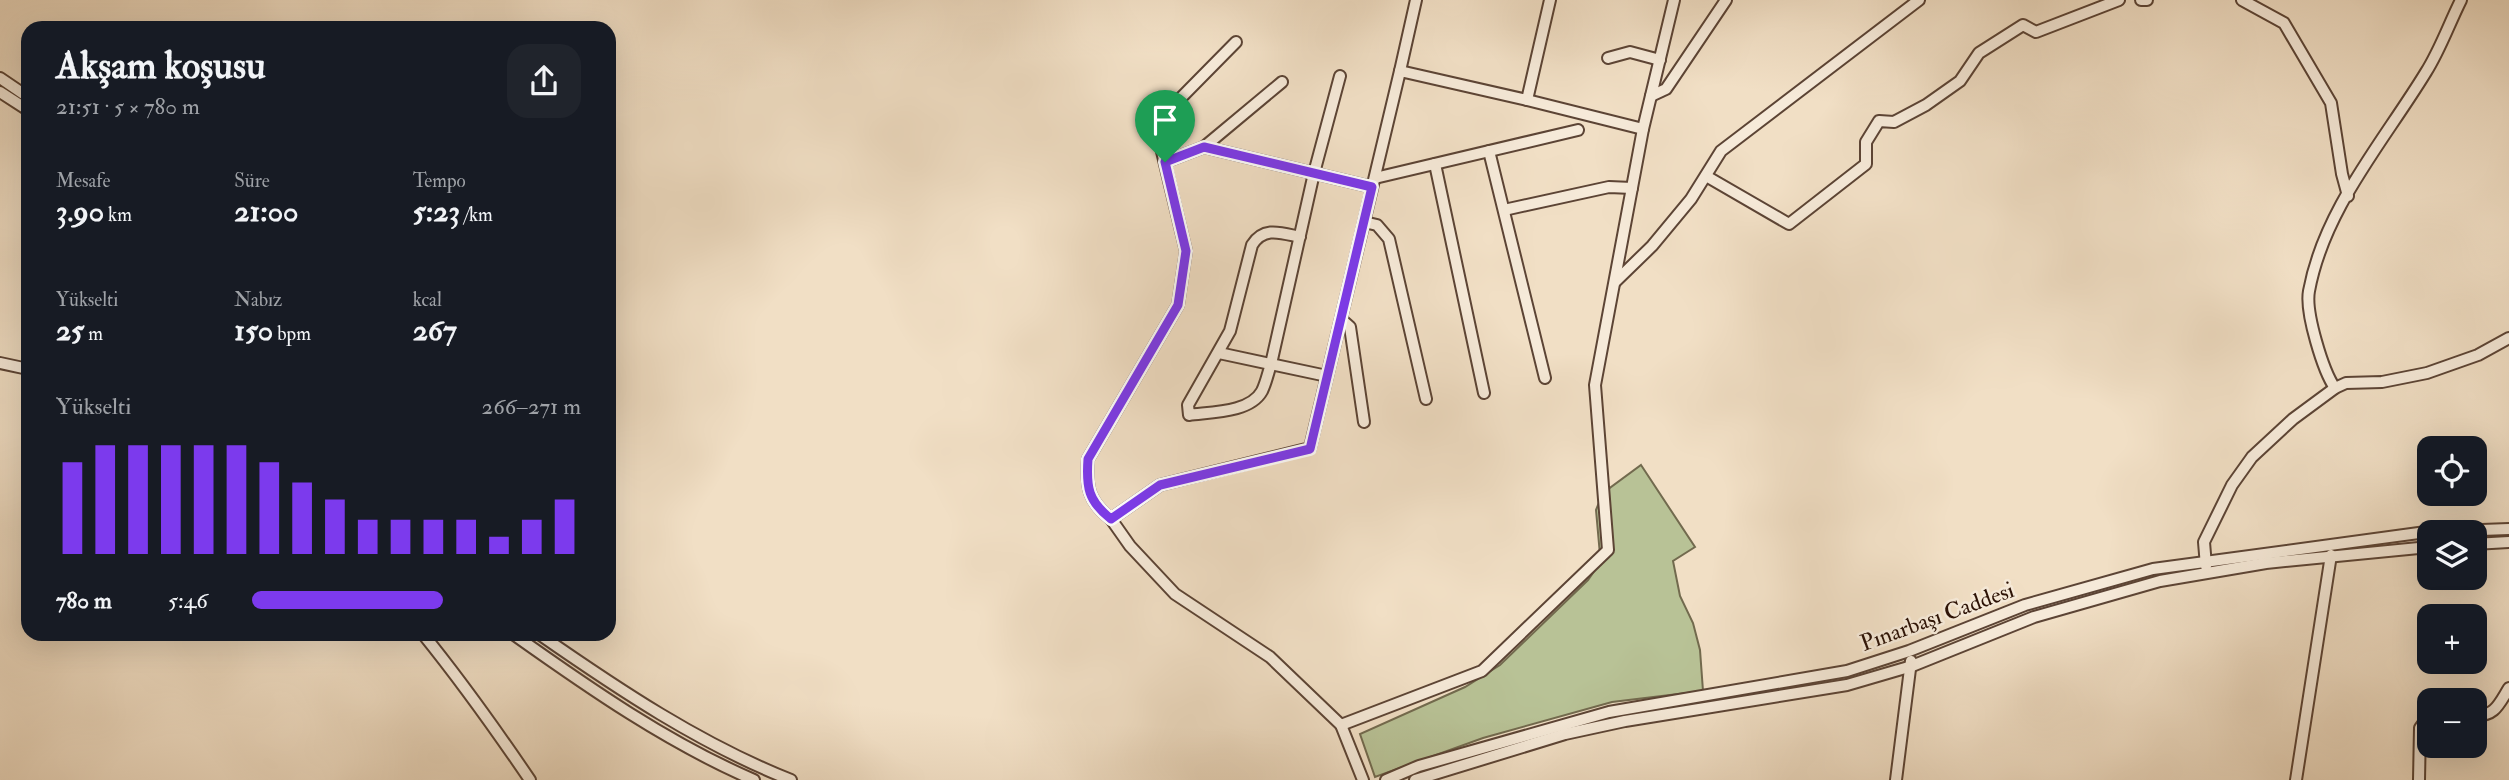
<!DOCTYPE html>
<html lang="tr">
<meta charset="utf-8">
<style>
body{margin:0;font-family:"IM FELL Double Pica",serif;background:#20242c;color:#f1f3f6;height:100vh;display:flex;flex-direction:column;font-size:26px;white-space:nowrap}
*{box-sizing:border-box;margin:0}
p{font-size:23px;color:#9ea1a6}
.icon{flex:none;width:38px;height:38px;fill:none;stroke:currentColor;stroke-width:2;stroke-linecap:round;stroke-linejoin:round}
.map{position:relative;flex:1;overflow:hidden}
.details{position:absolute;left:21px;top:21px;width:595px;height:620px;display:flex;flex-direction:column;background:#171b24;border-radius:21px;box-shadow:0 7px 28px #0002}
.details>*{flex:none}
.buttons{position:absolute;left:2417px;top:436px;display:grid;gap:14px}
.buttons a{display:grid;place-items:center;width:70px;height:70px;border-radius:14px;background:#171b24;box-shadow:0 7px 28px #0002;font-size:35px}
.pin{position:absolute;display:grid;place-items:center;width:60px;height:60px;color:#fff;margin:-72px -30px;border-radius:50% 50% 50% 0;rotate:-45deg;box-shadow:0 0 7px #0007}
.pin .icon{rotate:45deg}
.round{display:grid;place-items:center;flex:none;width:74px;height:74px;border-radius:21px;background:#20242c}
.summary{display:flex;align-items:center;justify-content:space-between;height:119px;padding:0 35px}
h1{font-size:38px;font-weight:700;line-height:52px}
.metrics{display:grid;grid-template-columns:repeat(3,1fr);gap:10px;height:119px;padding:7px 35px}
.metrics div{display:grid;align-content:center}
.metrics b{font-size:30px;font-weight:700}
.metrics small{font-size:19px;font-weight:400}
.metrics p{font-size:19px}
.chart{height:196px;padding:14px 35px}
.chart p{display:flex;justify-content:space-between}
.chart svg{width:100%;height:126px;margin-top:7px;stroke:#7c3aed;stroke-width:6}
ul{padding:0 35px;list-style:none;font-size:23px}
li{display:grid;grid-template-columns:112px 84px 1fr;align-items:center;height:52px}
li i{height:18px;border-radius:9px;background:#7c3aed}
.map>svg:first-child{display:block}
.green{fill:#b8c296;stroke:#726a4e;stroke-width:2}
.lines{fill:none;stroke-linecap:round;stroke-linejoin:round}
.minor-casing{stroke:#5c4435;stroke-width:14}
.minor{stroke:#f6ead9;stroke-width:10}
.route-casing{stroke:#fff;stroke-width:14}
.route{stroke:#7c3aed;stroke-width:9}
.labels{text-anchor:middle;stroke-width:5;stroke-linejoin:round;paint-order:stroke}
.street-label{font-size:23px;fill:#2b1105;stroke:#f6ead9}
</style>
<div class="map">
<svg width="2509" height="780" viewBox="0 0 2509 780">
<rect width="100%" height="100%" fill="#f1dfc5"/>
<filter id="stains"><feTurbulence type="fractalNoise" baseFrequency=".00286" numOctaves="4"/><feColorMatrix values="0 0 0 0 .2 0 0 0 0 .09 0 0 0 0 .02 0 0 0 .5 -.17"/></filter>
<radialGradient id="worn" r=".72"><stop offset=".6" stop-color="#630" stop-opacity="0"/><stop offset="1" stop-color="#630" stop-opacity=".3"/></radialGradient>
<path class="green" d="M1641 465 1695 547 1673 561 1680 596 1693 623 1700 650 1703 691 1612 702 1483 738 1375 777 1360 734 1465 687 1500 665 1588 580 1597 567 1600 555 1596 510 1603 493Z"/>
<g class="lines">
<g class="minor-casing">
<g id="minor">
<path d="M2141 0H2147"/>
<path d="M2242 0 2284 23 2331 103 2342 174 2348 196"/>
<path d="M1236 42 1165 114 1159 139 1186 251 1178 305 1088 459C1086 487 1088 501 1111 519L1160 485 1310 448 1400 71 1527 100 1550 0"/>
<path d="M1608 58 1630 52 1660 60"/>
<path d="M1400 71 1416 0"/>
<path d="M0 78 28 97"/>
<path d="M0 92 28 110"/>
<path d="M1651 96 1666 89 1726 0"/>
<path d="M1527 100 1643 129"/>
<path d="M1204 147 1282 82"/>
<path d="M1489 151 1545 378"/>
<path d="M1165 162 1204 147 1372 187"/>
<path d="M1435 164 1484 393"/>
<path d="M1706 176 1789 224 1866 164V142L1879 121 1894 122 1926 105 1960 81 1979 53 2023 25 2036 32 2119 0"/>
<path d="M1375 178 1578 130"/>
<path d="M1504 210 1609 187 1632 188"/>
<path d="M1364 222 1377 225 1389 239 1426 399"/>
<path d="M1300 237C1281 233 1264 226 1252 245L1230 331 1188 405 1189 415C1210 412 1250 413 1262 391 1266 383 1268 373 1271 364L1314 173 1340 76"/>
<path d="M1615 282 1652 246 1691 199 1721 151 1919 0"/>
<path d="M1341 319 1350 327 1364 422"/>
<path d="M1219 353 1327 376"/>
<path d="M0 363 28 369"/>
<path d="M2335 388C2323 371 2305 312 2309 291 2324 209 2384 141 2426 72 2440 50 2449 24 2461 0"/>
<path d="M1111 519 1130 546 1175 594 1270 657 1341 725 1363 780"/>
<path d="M2474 544 2509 542"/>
<path d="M2206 566 2204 542 2232 485 2252 457 2293 419 2335 388 2346 383 2382 382 2427 373 2478 355 2509 338"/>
<path d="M423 634C461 681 496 730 530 780"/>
<path d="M513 634C589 688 668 743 754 780"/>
<path d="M539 634C618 689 700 744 791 780"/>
<path d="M2474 715C2495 717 2499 704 2509 688"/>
<path d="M1341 725 1482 671 1608 550 1595 385 1643 129 1674 0"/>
<path d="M1386 780 1419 766 1609 712 1847 671 1909 651 2025 605 2153 569 2426 532 2509 529"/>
<path d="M1415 780 1565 734 1625 721 1847 685 1912 666 2034 617 2160 581 2266 563 2429 547"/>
<path d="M1896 780 1911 661"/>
<path d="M2296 780 2331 555"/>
<path d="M2419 780 2420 728 2429 715"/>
</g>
</g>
<use href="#minor" class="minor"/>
</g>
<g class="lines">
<g class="route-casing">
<path id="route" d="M1204 147 1372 187 1310 449 1160 485 1111 519C1088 501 1086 487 1088 459L1178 305 1186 251 1165 162Z"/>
</g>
<use href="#route" class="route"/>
</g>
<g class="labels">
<g class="street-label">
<text transform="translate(1937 616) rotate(-20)" y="8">Pınarbaşı Caddesi</text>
</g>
</g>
<rect width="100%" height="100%" filter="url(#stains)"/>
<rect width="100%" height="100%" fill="url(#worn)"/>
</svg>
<div class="buttons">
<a><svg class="icon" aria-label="locate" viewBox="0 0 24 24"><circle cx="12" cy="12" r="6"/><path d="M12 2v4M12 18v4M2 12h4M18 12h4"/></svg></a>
<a><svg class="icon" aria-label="layers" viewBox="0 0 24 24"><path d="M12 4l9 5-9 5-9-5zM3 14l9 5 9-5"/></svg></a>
<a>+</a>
<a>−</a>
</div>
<div class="pin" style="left:1165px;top:162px;background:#1e9e55"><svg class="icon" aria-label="arrive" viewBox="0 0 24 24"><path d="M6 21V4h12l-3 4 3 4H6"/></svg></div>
<section class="details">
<div class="summary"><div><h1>Akşam koşusu</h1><p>21:51 · 5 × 780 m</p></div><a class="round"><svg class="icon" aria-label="share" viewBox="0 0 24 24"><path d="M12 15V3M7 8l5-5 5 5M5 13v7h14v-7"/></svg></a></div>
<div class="metrics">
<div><p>Mesafe</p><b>3.90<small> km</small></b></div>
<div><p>Süre</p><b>21:00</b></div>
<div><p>Tempo</p><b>5:23<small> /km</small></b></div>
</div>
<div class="metrics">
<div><p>Yükselti</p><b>25<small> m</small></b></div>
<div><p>Nabız</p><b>150<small> bpm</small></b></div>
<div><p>kcal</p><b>267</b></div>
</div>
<div class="chart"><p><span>Yükselti</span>266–271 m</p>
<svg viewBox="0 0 160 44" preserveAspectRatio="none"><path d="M5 44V12M15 44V6M25 44V6M35 44V6M45 44V6M55 44V6M65 44V12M75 44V19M85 44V25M95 44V32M105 44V32M115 44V32M125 44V32M135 44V38M145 44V32M155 44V25"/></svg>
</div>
<ul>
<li><b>780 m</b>5:46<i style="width:58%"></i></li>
</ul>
</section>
</div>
